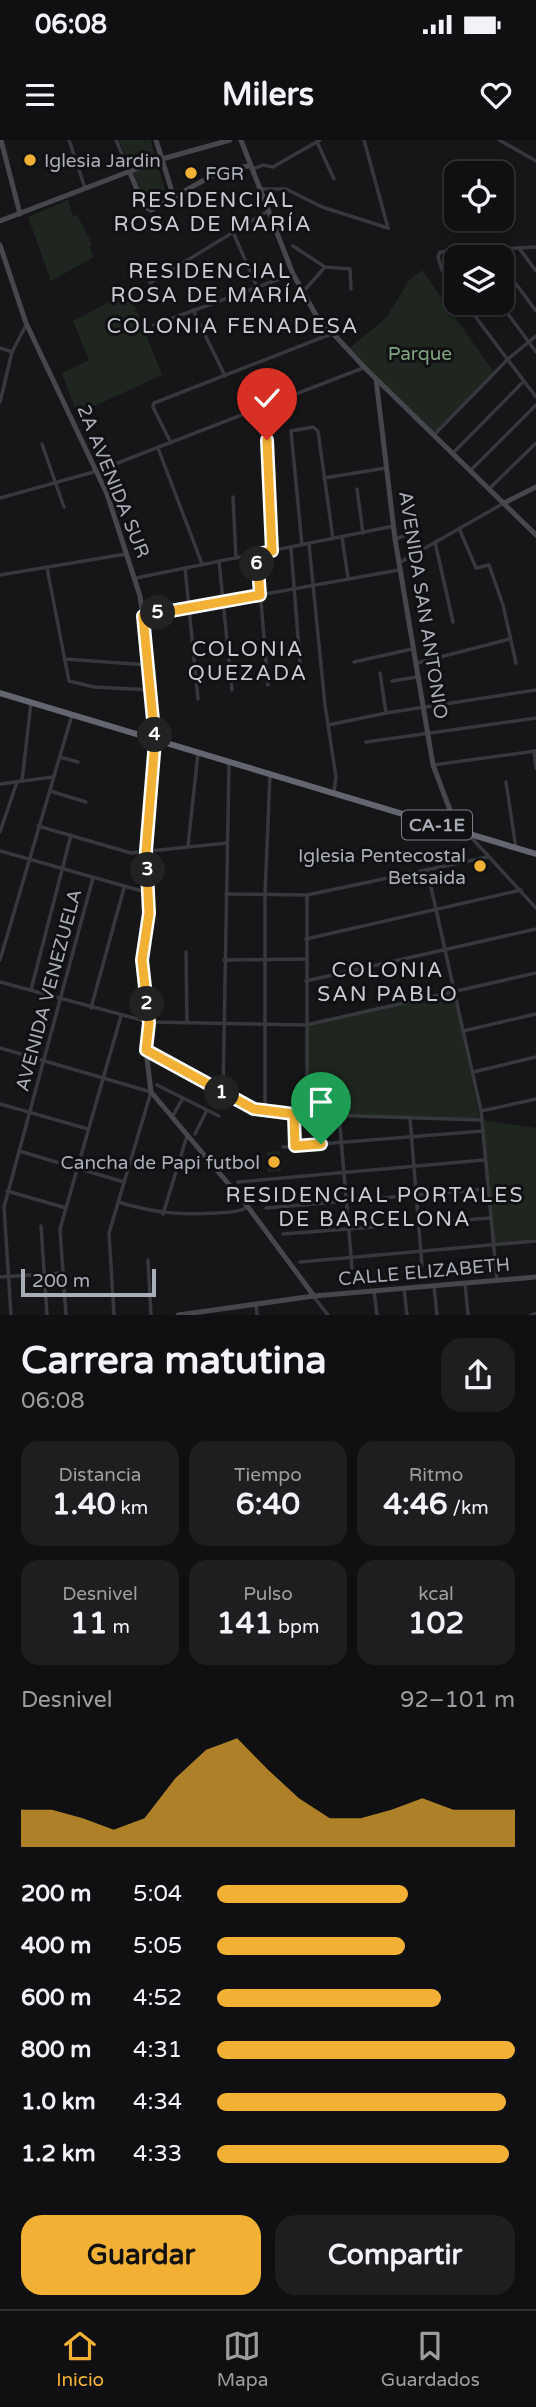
<!DOCTYPE html>
<html lang="es">
<meta charset="utf-8">
<style>
body{margin:0;font-family:"Varela Round",sans-serif;background:#1e1e20;color:#f1f3f6;height:100vh;display:flex;flex-direction:column;font-size:26px;white-space:nowrap}
*{box-sizing:border-box;margin:0}
p{font-size:23px;color:#9c9d9f}
.icon{flex:none;width:38px;height:38px;fill:none;stroke:currentColor;stroke-width:2;stroke-linecap:round;stroke-linejoin:round}
.map{position:relative;height:1175px;overflow:hidden}
.drawer{display:flex;flex-direction:column;background:#101012;flex:1}
.drawer>*{flex:none}
.tools{position:absolute;left:444px;top:21px;display:grid;gap:14px}
.tools a{display:grid;place-items:center;width:70px;height:70px;border-radius:14px;background:#101012;box-shadow:0 4px 10px #0003,0 0 0 2px #303032;font-size:35px}
.scale{position:absolute;left:21px;bottom:18px;width:135px;box-sizing:border-box;padding-left:7px;border:4px solid #a8adb8;border-top:0;font-size:19px;line-height:24px;white-space:nowrap;color:#a8adb8;-webkit-text-stroke:5px #111113;paint-order:stroke}
.pin{position:absolute;display:grid;place-items:center;width:60px;height:60px;color:#fff;margin:-72px -30px;border-radius:50% 50% 50% 0;rotate:-45deg;box-shadow:0 0 7px #0007}
.pin .icon{rotate:45deg}
.km{position:absolute;width:35px;height:35px;margin:-18px;border-radius:50%;background:#222;color:#fff;font-size:19px;line-height:35px;text-align:center}
.round{display:grid;place-items:center;flex:none;width:74px;height:74px;border-radius:21px;background:#1e1e20}
.summary{display:flex;align-items:center;justify-content:space-between;height:119px;padding:0 21px}
h1{font-size:38px;font-weight:700;line-height:52px}
.metrics{display:grid;grid-template-columns:repeat(3,1fr);gap:10px;height:119px;padding:7px 21px}
.metrics div{display:grid;align-content:center;border-radius:18px;background:#1e1e20;text-align:center}
.metrics b{font-size:30px;font-weight:700}
.metrics small{font-size:19px;font-weight:400}
.metrics p{font-size:19px}
.chart{height:196px;padding:14px 21px}
.chart p{display:flex;justify-content:space-between}
.chart svg{width:100%;height:126px;margin-top:7px;fill:#f2b134;opacity:.7}
.action{display:flex;gap:14px;margin-top:auto;padding:14px 21px}
.action a{flex:1;height:80px;border-radius:21px;background:#f2b134;color:#111;font-size:28px;font-weight:700;line-height:80px;text-align:center}
.action a+a{background:#1e1e20;color:#f1f3f6}
ul{padding:0 21px;list-style:none;font-size:23px}
li{display:grid;grid-template-columns:112px 84px 1fr;align-items:center;height:52px}
li i{height:18px;border-radius:9px;background:#f2b134}
.status{display:flex;justify-content:space-between;align-items:center;height:49px;padding:0 35px;background:#101012;direction:ltr}
.status svg{height:19px;fill:currentColor}
header{display:flex;justify-content:space-between;align-items:center;height:91px;padding:0 21px;background:#101012;font-size:32px;font-weight:700}
.dock{display:flex;justify-content:space-around;align-items:center;height:98px;border-top:2px solid #303032;background:#101012;font-size:19px;color:#9c9d9f}
.dock a{display:grid;justify-items:center;gap:4px}
.dock .current{color:#f2b134}
.map>svg:first-child{display:block}
.green{fill:#1e261f}
.lines{fill:none;stroke-linecap:round;stroke-linejoin:round}
.street{stroke:#37383d;stroke-width:3.5}
.secondary{stroke:#45474d;stroke-width:5}
.highway{stroke:#63666e;stroke-width:6}
.route-casing{stroke:#fff;stroke-width:14}
.route{stroke:#f2b134;stroke-width:9}
.poi-dot{fill:#f2b134;stroke:#111113;stroke-width:2.5}
.labels{text-anchor:middle;stroke-width:6;stroke-linejoin:round;paint-order:stroke}
.shield{fill:#111113;stroke:#7b7e86;stroke-width:2}
.shield-label{font-size:18px;font-weight:bold;fill:#a8adb8}
.poi-label{font-size:19px;fill:#a8adb8;stroke:#111113;text-anchor:start}
.park-label{font-size:19px;fill:#7fa381;stroke:#111113}
.street-label{font-size:19px;fill:#a8adb8;stroke:#111113}
.neighbourhood-label{font-size:21px;letter-spacing:2px;fill:#c9ccd4;stroke:#111113}
</style>
<div class="status"><b>06:08</b><svg viewBox="0 0 49 12"><path d="M0 12V9h3v3zM5 12V6h3v6zM10 12V3h3v9zM15 12V0h3v12zM26 1h20v11H26zM47 4h2v5h-2z"/></svg></div>
<header><svg class="icon" aria-label="menu" viewBox="0 0 24 24"><path d="M4 6h16M4 12h16M4 18h16"/></svg>Milers<svg class="icon" aria-label="heart" viewBox="0 0 24 24"><path d="M12 20l-8-8c-3-5 5-10 8-4 3-6 11-1 8 4z"/></svg></header>
<div class="map">
<svg width="536" height="1175" viewBox="0 0 536 1175">
<rect width="100%" height="100%" fill="#161618"/>
<g class="green">
<path d="M119 0H151L154 14 130 25Z"/>
<path d="M157 23 165 50 145 62 133 32Z"/>
<path d="M68 60 73 76 77 75 92 104 89 107 94 117 51 141 28 77Z"/>
<path d="M422 130 495 234 434 295 347 210 386 178 409 140Z"/>
<path d="M129 152 162 235 77 274 62 233 89 220 73 181Z"/>
<path d="M454 851 479 976 477 979 307 973 306 885Z"/>
<path d="M482 980 536 988V1098L492 1107Z"/>
<path d="M280 1011 281 1031 268 1032 267 1012Z"/>
</g>
<g class="lines">
<g class="street">
<path d="M69 0 85 48"/>
<path d="M116 0 130 33"/>
<path d="M364 0 388 88"/>
<path d="M499 0 536 21"/>
<path d="M317 2 334 39"/>
<path d="M253 29 263 25 273 27 320 0"/>
<path d="M261 49H286L322 67 388 88"/>
<path d="M233 92 257 147"/>
<path d="M293 106 325 127 350 129 351 149"/>
<path d="M519 108 536 131"/>
<path d="M462 111 466 117"/>
<path d="M502 125 536 171"/>
<path d="M150 143 268 71"/>
<path d="M303 152 325 127"/>
<path d="M457 152 442 130 438 117 440 112 536 107"/>
<path d="M465 163 536 257"/>
<path d="M500 163 536 212"/>
<path d="M193 170 225 236"/>
<path d="M154 185 293 134"/>
<path d="M0 208 12 212"/>
<path d="M0 262 12 212 26 185"/>
<path d="M434 295 508 219 536 196"/>
<path d="M267 300 272 411"/>
<path d="M171 303 153 267 154 263 331 194"/>
<path d="M42 304 64 367"/>
<path d="M158 308 202 424"/>
<path d="M453 313 524 241"/>
<path d="M471 330 536 265"/>
<path d="M324 338 386 328"/>
<path d="M490 348 536 303"/>
<path d="M357 349 363 393"/>
<path d="M233 357 236 418"/>
<path d="M0 358 97 331 363 228"/>
<path d="M459 388 476 428 489 425 503 465 516 523"/>
<path d="M342 397 348 438"/>
<path d="M395 399 418 391"/>
<path d="M435 402 453 482"/>
<path d="M309 404 325 565 336 637 334 652"/>
<path d="M302 405 291 291 313 287 318 291 333 399"/>
<path d="M291 408 301 535"/>
<path d="M257 414 268 545"/>
<path d="M219 421 232 550"/>
<path d="M399 423 504 363"/>
<path d="M47 428 69 541 94 547 152 550"/>
<path d="M185 428 198 559"/>
<path d="M0 435 126 414"/>
<path d="M136 438 394 386"/>
<path d="M143 476 399 430"/>
<path d="M64 519 149 525"/>
<path d="M354 522 412 509"/>
<path d="M417 523 510 499"/>
<path d="M380 533 386 573"/>
<path d="M392 541 417 537"/>
<path d="M328 585 386 573 536 550"/>
<path d="M366 602 536 578"/>
<path d="M534 611 536 628"/>
<path d="M60 617 78 622"/>
<path d="M433 625 536 611"/>
<path d="M22 641 31 563"/>
<path d="M506 642 516 708"/>
<path d="M0 644 53 637"/>
<path d="M50 651 86 662"/>
<path d="M38 686 131 713 227 703"/>
<path d="M0 692 17 642"/>
<path d="M469 695 536 768"/>
<path d="M188 706 198 613"/>
<path d="M0 711 149 753"/>
<path d="M427 729 481 971 497 1140"/>
<path d="M226 754 307 755 488 717"/>
<path d="M307 755V973"/>
<path d="M306 799 521 750"/>
<path d="M186 812 187 883"/>
<path d="M0 820 72 575"/>
<path d="M224 820 306 819"/>
<path d="M306 841 536 789"/>
<path d="M0 842 149 882 306 885 536 833"/>
<path d="M31 850 71 695"/>
<path d="M91 868 124 748"/>
<path d="M463 891 536 874"/>
<path d="M0 908 151 952 109 1093 114 1175"/>
<path d="M146 910 254 969 294 974 482 980"/>
<path d="M473 932 536 917"/>
<path d="M157 945 219 976"/>
<path d="M223 953 229 623"/>
<path d="M0 964 88 989"/>
<path d="M265 970V754L270 635"/>
<path d="M481 971 536 959"/>
<path d="M294 974 295 1006"/>
<path d="M339 975 352 1128"/>
<path d="M172 977 183 958"/>
<path d="M410 978 422 1126"/>
<path d="M195 994 207 970"/>
<path d="M283 1007 483 991"/>
<path d="M19 1011 124 1042"/>
<path d="M238 1042 484 1020"/>
<path d="M7 1051 66 1068"/>
<path d="M118 1062C155 1073 177 1075 216 1073 228 1072 237 1073 248 1067"/>
<path d="M266 1068 487 1049"/>
<path d="M163 1074 187 996"/>
<path d="M41 1086 47 1175"/>
<path d="M283 1094 490 1078"/>
<path d="M148 1120 151 1175"/>
<path d="M300 1122 536 1101"/>
<path d="M0 1137 63 1133"/>
<path d="M465 1143 468 1175"/>
<path d="M434 1146 437 1175"/>
<path d="M404 1148 407 1175"/>
<path d="M374 1151 377 1175"/>
<path d="M314 1157 328 1175"/>
<path d="M256 1164 257 1175"/>
<path d="M11 1175 4 1067 93 738"/>
<path d="M66 1175 60 1089 121 876"/>
<path d="M531 1175 536 1173"/>
</g>
<g class="secondary">
<path d="M1 0 20 74"/>
<path d="M156 0 174 58"/>
<path d="M241 0 293 134 316 175 364 227 536 395"/>
<path d="M130 33 144 66 151 70 222 30 249 26"/>
<path d="M0 81 162 19 230 0"/>
<path d="M0 105 26 183 107 354 140 456 150 525 155 601 147 711 149 773 142 820 149 882 146 910 151 952 248 1067 314 1156"/>
<path d="M376 239 395 399 433 625 458 691"/>
<path d="M504 363 536 347"/>
<path d="M178 1175 314 1156 536 1137"/>
</g>
<path class="highway" d="M0 553 536 714"/>
</g>
<g class="lines">
<g class="route-casing">
<path id="route" d="M267 300 272 411 257 414 260 455 143 476 155 601 146 711 149 773 142 820 149 883 146 910 254 969 294 974 295 1006 321 1004"/>
</g>
<use href="#route" class="route"/>
</g>
<g class="poi-dot">
<circle cx="30" cy="20" r="7"/>
<circle cx="191" cy="33" r="7"/>
<circle cx="480" cy="726" r="7"/>
<circle cx="274" cy="1022" r="7"/>
</g>
<g class="labels">
<rect class="shield" x="402" y="670.5" width="70" height="29" rx="5"/>
<g class="shield-label">
<text x="437" y="691">CA-1E</text>
</g>
<g class="poi-label">
<text x="44" y="27">Iglesia Jardin</text>
<text x="205" y="40">FGR</text>
<text x="466" y="722" text-anchor="end">Iglesia Pentecostal<tspan x="466" dy="22">Betsaida</tspan></text>
<text x="260" y="1029" text-anchor="end">Cancha de Papi futbol</text>
</g>
<g class="park-label">
<text x="420" y="220">Parque</text>
</g>
<g class="street-label">
<text transform="translate(114 341) rotate(68)" y="7">2A AVENIDA SUR</text>
<text transform="translate(424 465) rotate(81)" y="7">AVENIDA SAN ANTONIO</text>
<text transform="translate(48 850) rotate(-75)" y="7">AVENIDA VENEZUELA</text>
<text transform="translate(424 1131) rotate(-5)" y="7">CALLE ELIZABETH</text>
</g>
<g class="neighbourhood-label">
<text x="213" y="67">RESIDENCIAL<tspan x="213" dy="24">ROSA DE MARÍA</tspan></text>
<text x="210" y="138">RESIDENCIAL<tspan x="210" dy="24">ROSA DE MARÍA</tspan></text>
<text x="233" y="193">COLONIA FENADESA</text>
<text x="248" y="516">COLONIA<tspan x="248" dy="24">QUEZADA</tspan></text>
<text x="388" y="837">COLONIA<tspan x="388" dy="24">SAN PABLO</tspan></text>
<text x="375" y="1062">RESIDENCIAL PORTALES<tspan x="375" dy="24">DE BARCELONA</tspan></text>
</g>
</g>
</svg>
<div class="tools">
<a><svg class="icon" aria-label="locate" viewBox="0 0 24 24"><circle cx="12" cy="12" r="6"/><path d="M12 2v4M12 18v4M2 12h4M18 12h4"/></svg></a>
<a><svg class="icon" aria-label="layers" viewBox="0 0 24 24"><path d="M12 4l9 5-9 5-9-5zM3 14l9 5 9-5"/></svg></a>
</div>
<div class="scale">200 m</div>
<div class="pin" style="left:321px;top:1004px;background:#1e9e55"><svg class="icon" aria-label="arrive" viewBox="0 0 24 24"><path d="M6 21V4h12l-3 4 3 4H6"/></svg></div>
<div class="pin" style="left:267px;top:300px;background:#d93025"><svg class="icon" aria-label="check" viewBox="0 0 24 24"><path d="M5 12l5 5 9-10"/></svg></div>
<b class="km" style="left:222px;top:953px">1</b>
<b class="km" style="left:147px;top:864px">2</b>
<b class="km" style="left:148px;top:730px">3</b>
<b class="km" style="left:155px;top:595px">4</b>
<b class="km" style="left:158px;top:473px">5</b>
<b class="km" style="left:257px;top:424px">6</b>
</div>
<section class="drawer">
<div class="summary"><div><h1>Carrera matutina</h1><p>06:08</p></div><a class="round"><svg class="icon" aria-label="share" viewBox="0 0 24 24"><path d="M12 15V3M7 8l5-5 5 5M5 13v7h14v-7"/></svg></a></div>
<div class="metrics">
<div><p>Distancia</p><b>1.40<small> km</small></b></div>
<div><p>Tiempo</p><b>6:40</b></div>
<div><p>Ritmo</p><b>4:46<small> /km</small></b></div>
</div>
<div class="metrics">
<div><p>Desnivel</p><b>11<small> m</small></b></div>
<div><p>Pulso</p><b>141<small> bpm</small></b></div>
<div><p>kcal</p><b>102</b></div>
</div>
<div class="chart"><p><span>Desnivel</span>92–101 m</p>
<svg viewBox="0 0 160 44" preserveAspectRatio="none"><path d="M0 44V31L10 31L20 34L30 38L40 34L50 20L60 10L70 6L80 17L90 27L100 34L110 34L120 31L130 27L140 31L150 31L160 31V44z"/></svg>
</div>
<ul>
<li><b>200 m</b>5:04<i style="width:64%"></i></li>
<li><b>400 m</b>5:05<i style="width:63%"></i></li>
<li><b>600 m</b>4:52<i style="width:75%"></i></li>
<li><b>800 m</b>4:31<i style="width:100%"></i></li>
<li><b>1.0 km</b>4:34<i style="width:97%"></i></li>
<li><b>1.2 km</b>4:33<i style="width:98%"></i></li>
</ul>
<div class="action"><a>Guardar</a><a>Compartir</a></div>
</section>
<nav class="dock">
<a class="current"><svg class="icon" aria-label="home" viewBox="0 0 24 24"><path d="M3 11l9-7 9 7M6 9v11h12V9"/></svg>Inicio</a>
<a><svg class="icon" aria-label="map" viewBox="0 0 24 24"><path d="M3 6l6-2 6 2 6-2v14l-6 2-6-2-6 2zM9 4v14M15 6v14"/></svg>Mapa</a>
<a><svg class="icon" aria-label="saved" viewBox="0 0 24 24"><path d="M7 4h10v16l-5-4-5 4z"/></svg>Guardados</a>
</nav>
